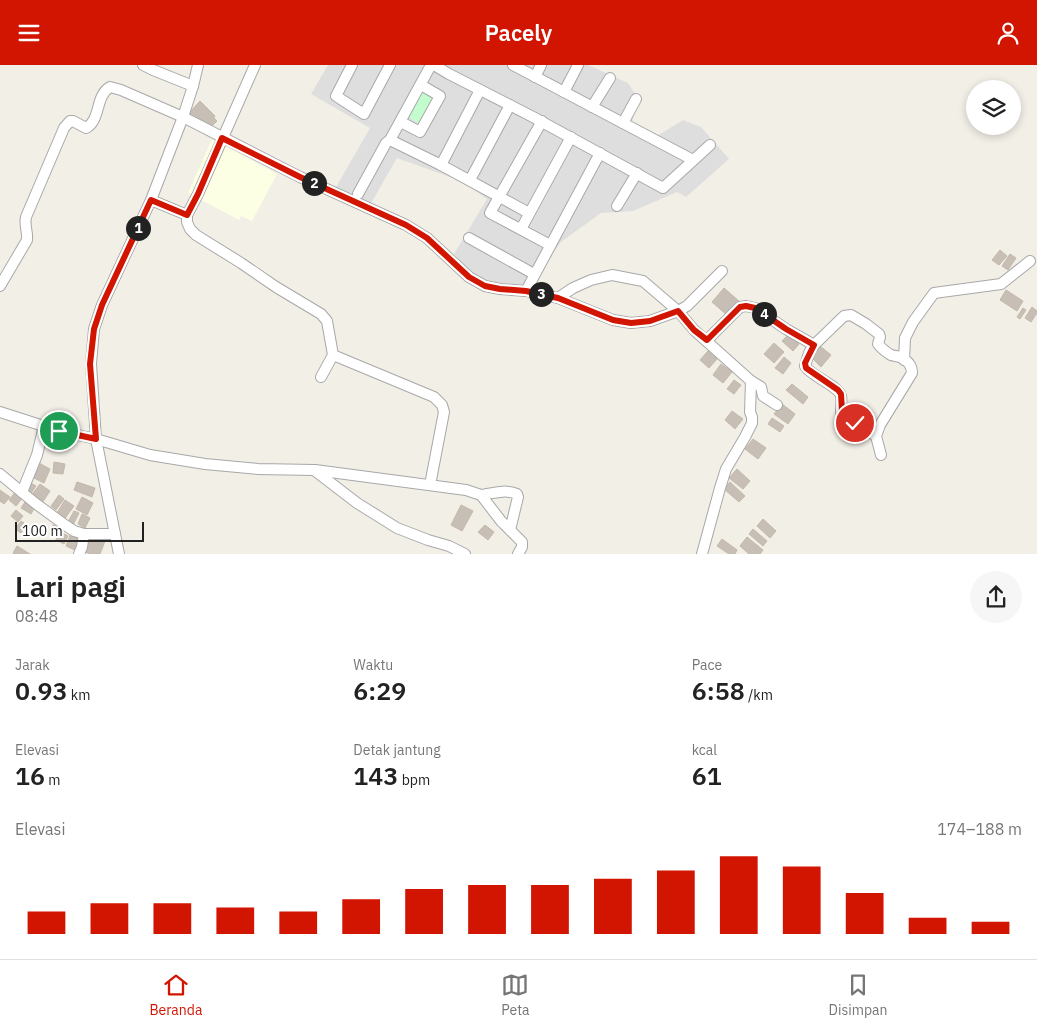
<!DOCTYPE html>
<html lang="id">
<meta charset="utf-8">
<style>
body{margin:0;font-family:"IBM Plex Sans",sans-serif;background:#f6f6f6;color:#222;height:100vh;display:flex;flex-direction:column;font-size:19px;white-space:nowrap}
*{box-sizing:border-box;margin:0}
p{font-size:16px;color:#767676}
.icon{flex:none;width:28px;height:28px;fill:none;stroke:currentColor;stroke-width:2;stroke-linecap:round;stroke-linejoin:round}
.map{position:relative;height:489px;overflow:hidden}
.sheet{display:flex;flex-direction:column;background:#fff;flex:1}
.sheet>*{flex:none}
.controls{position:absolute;left:966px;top:15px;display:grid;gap:10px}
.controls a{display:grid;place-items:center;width:55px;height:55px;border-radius:50%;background:#fff;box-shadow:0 2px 8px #0003;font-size:25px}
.scale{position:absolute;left:15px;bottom:12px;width:129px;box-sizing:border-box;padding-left:5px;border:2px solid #212121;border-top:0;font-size:14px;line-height:18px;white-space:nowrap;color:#212121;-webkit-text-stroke:4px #fff;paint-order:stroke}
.pin{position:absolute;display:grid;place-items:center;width:42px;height:42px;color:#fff;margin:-21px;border:2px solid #fff;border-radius:50%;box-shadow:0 1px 5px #0007}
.km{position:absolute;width:25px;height:25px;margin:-12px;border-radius:50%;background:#222;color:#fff;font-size:14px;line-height:25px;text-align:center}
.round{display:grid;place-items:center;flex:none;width:52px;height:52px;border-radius:26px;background:#f6f6f6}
.head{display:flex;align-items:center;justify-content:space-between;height:85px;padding:0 15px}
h1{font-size:28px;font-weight:600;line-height:38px}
.metrics{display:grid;grid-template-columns:repeat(3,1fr);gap:8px;height:85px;padding:5px 15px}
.metrics div{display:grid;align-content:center}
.metrics b{font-size:25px;font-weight:600}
.metrics small{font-size:14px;font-weight:400}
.metrics p{font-size:14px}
.chart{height:140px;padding:10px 15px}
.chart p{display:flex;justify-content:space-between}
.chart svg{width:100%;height:90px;margin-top:5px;stroke:#d21500;stroke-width:6}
header{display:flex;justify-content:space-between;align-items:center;height:65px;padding:0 15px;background:#d21500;color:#fff;font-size:22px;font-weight:600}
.dock{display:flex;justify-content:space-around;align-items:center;height:70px;border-top:1px solid #e0e0e0;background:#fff;font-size:14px;color:#767676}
.dock a{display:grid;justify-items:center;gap:2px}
.dock .active{color:#d21500}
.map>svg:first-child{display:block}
.residential{fill:#dfdede}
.education{fill:#fcffe3}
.park{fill:#c3fdce}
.building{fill:#c7bfb6;stroke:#c4b8a8}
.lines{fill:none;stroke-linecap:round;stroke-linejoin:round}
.minor-casing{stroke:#a8a8a8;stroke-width:12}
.minor{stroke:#fff;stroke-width:10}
.route-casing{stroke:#fff;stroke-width:10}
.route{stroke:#d21500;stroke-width:6}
</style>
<header><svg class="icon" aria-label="menu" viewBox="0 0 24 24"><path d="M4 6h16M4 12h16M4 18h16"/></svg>Pacely<svg class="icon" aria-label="person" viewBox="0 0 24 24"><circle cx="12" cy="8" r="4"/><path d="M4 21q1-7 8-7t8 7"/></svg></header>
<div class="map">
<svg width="1037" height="489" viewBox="0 0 1037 489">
<rect width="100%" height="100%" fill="#f2efe7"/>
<path class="residential" d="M328 0H588L628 18 639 35 632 57 657 71 683 55 701 62 729 94 686 132 677 127 633 146 601 148 561 177 538 208 529 231 510 230 476 216 465 206 461 197 454 189 487 134 464 117 397 93 370 140 335 124 370 63 311 29Z"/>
<path class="education" d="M212 74 277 109 252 156 241 151 239 155 188 128Z"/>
<path class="park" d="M421 26 436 34 421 60 407 51Z"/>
<g class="building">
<path d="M200 36 215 51 214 53 217 56 209 64 205 63 189 48Z"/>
<path d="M1000 185 1007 191 999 200 992 195Z"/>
<path d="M1010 189 1016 193 1008 205 1002 201Z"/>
<path d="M724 223 740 237 728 251 712 237Z"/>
<path d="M1006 225 1023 236 1017 246 1000 235Z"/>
<path d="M1032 242 1037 246V248L1031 257 1025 253Z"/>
<path d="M1023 243 1026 245 1020 254 1017 252Z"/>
<path d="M789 269 799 279 793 286 782 276Z"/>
<path d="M774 278 784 287 774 298 764 289Z"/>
<path d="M820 281 831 290 821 302 811 292Z"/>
<path d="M708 286 717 294 709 303 700 295Z"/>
<path d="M784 292 791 298 783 309 775 303Z"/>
<path d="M721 299 732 307 723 318 713 310Z"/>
<path d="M734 315 741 320 734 329 727 324Z"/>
<path d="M792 319 808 332 803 339 786 325Z"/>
<path d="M782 339 795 349 788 359 774 349Z"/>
<path d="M732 346 743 354 735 364 725 355Z"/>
<path d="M772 353 784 361 780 367 768 359Z"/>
<path d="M753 374 766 383 758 394 745 384Z"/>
<path d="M54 397 65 399 63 409 53 408Z"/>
<path d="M39 398 50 404 44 418 32 412Z"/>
<path d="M737 404 750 416 743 424 729 413Z"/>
<path d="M29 417 36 421 30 430 23 425Z"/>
<path d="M77 417 95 423 92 432 74 425Z"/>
<path d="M730 417 745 431 739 437 724 424Z"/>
<path d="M40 419 50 426 42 438 31 431Z"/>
<path d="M0 425 10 432 4 439 0 436Z"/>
<path d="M16 426 23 432 16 441 9 435Z"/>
<path d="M59 430 64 434 56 445 51 441Z"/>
<path d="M82 432 93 438 87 450 76 444Z"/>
<path d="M27 434 36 440 31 449 21 443Z"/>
<path d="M65 435 74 441 63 456 55 451Z"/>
<path d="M461 440 473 446 462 466 451 460Z"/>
<path d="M16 445 23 451 18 457 11 451Z"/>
<path d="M74 446 79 448 73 460 68 457Z"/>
<path d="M82 449 90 453 85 463 78 459Z"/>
<path d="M763 454 776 466 770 473 757 461Z"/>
<path d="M21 456 27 460 21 468 15 464Z"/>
<path d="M53 460 58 462 55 471 50 469Z"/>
<path d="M485 460 494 467 488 475 478 467Z"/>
<path d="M753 464 767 476 763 481 749 469Z"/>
<path d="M60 467 68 471 64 479 56 475Z"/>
<path d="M71 468 82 473 77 486 66 481Z"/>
<path d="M91 471 105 476 100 489H91L85 487Z"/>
<path d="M747 472 763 485 760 489H749L740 481Z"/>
<path d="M722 474 737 485 735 489H729L717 481Z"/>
<path d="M17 481 30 489H15L13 488Z"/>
</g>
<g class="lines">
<g class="minor-casing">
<g id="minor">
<path d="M143 0 153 5 193 21"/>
<path d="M352 0 336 31 364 49 390 0"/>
<path d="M431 0 390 75 441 100 529 148"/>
<path d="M434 0 449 9 533 52 663 123 710 80"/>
<path d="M513 0 693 95"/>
<path d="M535 12 541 0"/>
<path d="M564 27 578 0"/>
<path d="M592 42 610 13"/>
<path d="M542 56 490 148 550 180"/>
<path d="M401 57 420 67 440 31 421 20"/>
<path d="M623 58 636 34"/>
<path d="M441 100 480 25"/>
<path d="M470 115 510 40"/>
<path d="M358 129 386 78 390 75"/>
<path d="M151 135 187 150V157L190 164 196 170 241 198 276 222 321 249 327 256 333 290 321 312"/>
<path d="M617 141 637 108"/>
<path d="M187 150 198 129 255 0"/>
<path d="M521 164 571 72"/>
<path d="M469 173 534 209"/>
<path d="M0 221 27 175C28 167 24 160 26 152L64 63 70 56H73L86 63C101 55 95 31 110 22L121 25 183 52 300 112 406 160 427 173 469 212 485 221 500 224 526 226 558 233 573 223 591 215 612 210 643 216 678 246 694 265 751 316 761 322 763 331 777 340"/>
<path d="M526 226 600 88"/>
<path d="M558 233 613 255 631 258 650 256 678 246 687 241 722 206"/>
<path d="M707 275 740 242 746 241 755 243 786 264 814 280"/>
<path d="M333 290 434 332 442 340 444 347 430 420"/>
<path d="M904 295 905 273 913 257 934 228 1001 219 1030 196"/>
<path d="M0 347 59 366 96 374 150 390 205 399 258 404 314 405 357 438 397 463 428 475 449 481 465 489"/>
<path d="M876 371 855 358 841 347C841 341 842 335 841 331 839 321 812 312 805 301L809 288 814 280 844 251 851 250 866 259 879 269 880 272 878 279C881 283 886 287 891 290 894 291 897 291 900 292 907 295 912 300 912 308L880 360 876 371 881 390"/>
<path d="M315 405 466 425 481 430 501 456 522 477V482L518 489"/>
<path d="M0 409 35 438 65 460 74 466 84 469H115"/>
<path d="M22 427 37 390 44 361"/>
<path d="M481 430C493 428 506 424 517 429L518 432 510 465"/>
<path d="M79 489 82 482 84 469"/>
<path d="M119 489 96 374 91 299 94 264 102 240 151 135 183 52 193 21 198 0"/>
<path d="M702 489 720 423 726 404 745 372 752 358V352L750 347 751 316"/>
</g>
</g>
<use href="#minor" class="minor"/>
</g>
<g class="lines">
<g class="route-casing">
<path id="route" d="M59 366 96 374 90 299 94 264 102 240 151 135 187 150 198 129 222 73 300 112 406 160 427 173 469 212 485 221 500 224 526 226 558 233 613 255 631 258 650 256 678 246 694 265 707 275 740 242 746 241 755 243 786 264 814 280 805 298 806 303 838 325 841 329 842 346 855 358"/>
</g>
<use href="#route" class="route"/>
</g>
</svg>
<div class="controls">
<a><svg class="icon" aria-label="layers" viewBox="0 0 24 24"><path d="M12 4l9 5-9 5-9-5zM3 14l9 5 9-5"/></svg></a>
</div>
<div class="scale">100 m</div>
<div class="pin" style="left:59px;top:366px;background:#1e9e55"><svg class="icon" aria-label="arrive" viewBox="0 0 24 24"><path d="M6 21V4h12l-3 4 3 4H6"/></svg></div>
<div class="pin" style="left:855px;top:358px;background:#d93025"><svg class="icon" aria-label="check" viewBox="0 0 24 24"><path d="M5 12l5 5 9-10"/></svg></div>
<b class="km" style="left:138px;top:163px">1</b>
<b class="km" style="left:314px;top:118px">2</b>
<b class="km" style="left:541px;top:229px">3</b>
<b class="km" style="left:764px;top:249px">4</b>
</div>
<section class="sheet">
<div class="head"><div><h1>Lari pagi</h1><p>08:48</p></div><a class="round"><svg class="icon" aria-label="share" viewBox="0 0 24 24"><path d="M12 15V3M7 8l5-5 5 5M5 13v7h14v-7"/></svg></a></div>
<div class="metrics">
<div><p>Jarak</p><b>0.93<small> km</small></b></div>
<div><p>Waktu</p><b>6:29</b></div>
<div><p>Pace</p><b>6:58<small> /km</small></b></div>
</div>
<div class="metrics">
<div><p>Elevasi</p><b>16<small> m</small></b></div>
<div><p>Detak jantung</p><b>143<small> bpm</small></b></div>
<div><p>kcal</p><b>61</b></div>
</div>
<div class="chart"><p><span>Elevasi</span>174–188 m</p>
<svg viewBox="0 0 160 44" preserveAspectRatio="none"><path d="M5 44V33M15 44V29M25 44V29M35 44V31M45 44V33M55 44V27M65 44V22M75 44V20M85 44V20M95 44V17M105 44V13M115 44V6M125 44V11M135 44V24M145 44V36M155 44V38"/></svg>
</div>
</section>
<nav class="dock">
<a class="active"><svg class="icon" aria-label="home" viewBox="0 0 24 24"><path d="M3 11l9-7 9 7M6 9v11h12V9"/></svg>Beranda</a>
<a><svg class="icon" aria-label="map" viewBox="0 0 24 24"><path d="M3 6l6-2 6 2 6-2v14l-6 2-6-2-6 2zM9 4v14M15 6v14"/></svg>Peta</a>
<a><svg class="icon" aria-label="saved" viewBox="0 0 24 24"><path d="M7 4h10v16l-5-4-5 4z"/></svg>Disimpan</a>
</nav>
